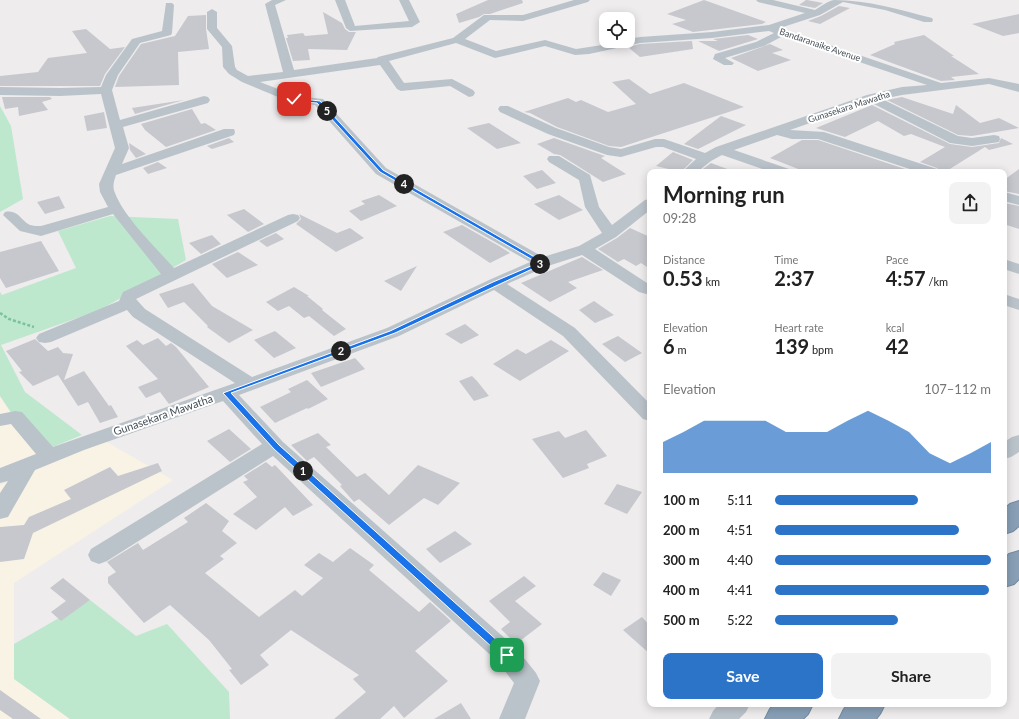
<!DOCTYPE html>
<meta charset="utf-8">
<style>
body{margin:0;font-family:Lato,sans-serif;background:#f2f2f2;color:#222;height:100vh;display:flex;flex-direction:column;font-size:15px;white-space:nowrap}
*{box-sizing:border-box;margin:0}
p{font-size:13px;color:#767676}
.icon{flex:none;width:22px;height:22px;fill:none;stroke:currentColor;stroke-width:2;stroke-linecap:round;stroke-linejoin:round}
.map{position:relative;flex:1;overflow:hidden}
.sheet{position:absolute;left:647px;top:169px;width:360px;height:538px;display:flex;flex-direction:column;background:#fff;border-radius:8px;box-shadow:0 2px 10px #0003}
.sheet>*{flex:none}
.fabs{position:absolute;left:599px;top:12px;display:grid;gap:8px}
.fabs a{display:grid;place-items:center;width:36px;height:36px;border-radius:8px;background:#fff;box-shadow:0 2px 10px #0003;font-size:20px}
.pin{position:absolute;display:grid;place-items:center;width:34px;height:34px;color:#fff;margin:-17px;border-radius:8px;box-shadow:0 2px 6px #0006}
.km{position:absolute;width:20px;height:20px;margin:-10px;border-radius:50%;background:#222;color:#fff;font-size:11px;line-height:20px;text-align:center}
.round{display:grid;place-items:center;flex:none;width:42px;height:42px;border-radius:8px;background:#f2f2f2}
.overview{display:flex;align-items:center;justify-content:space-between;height:68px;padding:0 16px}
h1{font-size:22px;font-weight:700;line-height:30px}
.metrics{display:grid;grid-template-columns:repeat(3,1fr);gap:6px;height:68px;padding:4px 16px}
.metrics div{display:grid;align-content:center}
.metrics b{font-size:20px;font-weight:700}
.metrics small{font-size:11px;font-weight:400}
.metrics p{font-size:11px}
.chart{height:112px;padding:8px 16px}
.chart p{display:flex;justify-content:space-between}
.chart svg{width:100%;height:72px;margin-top:4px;fill:#2c74c8;opacity:.7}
.cta{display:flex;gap:8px;margin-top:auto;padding:8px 16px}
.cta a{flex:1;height:46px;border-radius:8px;background:#2c74c8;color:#fff;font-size:16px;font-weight:700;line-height:46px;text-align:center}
.cta a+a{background:#f2f2f2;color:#222}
ul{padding:0 16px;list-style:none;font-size:13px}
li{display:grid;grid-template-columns:64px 48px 1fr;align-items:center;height:30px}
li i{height:10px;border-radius:5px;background:#2c74c8}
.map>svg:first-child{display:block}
.commercial{fill:#f9f3e5}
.green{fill:#bee8cd}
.building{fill:#c7c8ce}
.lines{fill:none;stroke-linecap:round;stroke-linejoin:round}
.highway-casing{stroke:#748ba1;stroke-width:2}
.path{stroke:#7ac29d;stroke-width:2.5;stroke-dasharray:3 2;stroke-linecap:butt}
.minor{fill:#bbc3ca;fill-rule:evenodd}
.highway{fill:#889fb6;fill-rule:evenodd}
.route{fill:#1a73e8;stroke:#fff}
.labels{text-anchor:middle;stroke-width:4;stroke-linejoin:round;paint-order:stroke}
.far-street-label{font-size:9px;fill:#464f57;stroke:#fff}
.street-label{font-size:11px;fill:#464f57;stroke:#fff}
</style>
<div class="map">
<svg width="1019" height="719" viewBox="0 0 1019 719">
<rect width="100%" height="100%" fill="#eeecec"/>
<g class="commercial">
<path d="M0 396 38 453 0 469Z"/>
<path d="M105 441 173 480 14 583V679L70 719H0V485Z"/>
</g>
<g class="green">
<path d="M0 106 11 126 23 199 0 212Z"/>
<path d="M110 216 178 219 186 260 100 310 1 345 25 392 82 435 38 453 0 396V292L2 295 76 268 58 231Z"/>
<path d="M90 600 136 636 167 624 229 692 230 719H70L14 679V644Z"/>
</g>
<g class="building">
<path d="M488 0H522L523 3 490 14H484L479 17 459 23 456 14Z"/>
<path d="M704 0 766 22 762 24 693 32 672 24 686 20 667 14Z"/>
<path d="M806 0H807L823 3 815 8 799 5Z"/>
<path d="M839 6 850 8 820 24 808 21 821 16Z"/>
<path d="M323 12 342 23 345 29 349 32H356L347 50 308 49 310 60 293 61 286 38H288L287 35 303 33 305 36 328 34Z"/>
<path d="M1019 14V33L1003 36 972 24Z"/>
<path d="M206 15V29L209 49 178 52 179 85 115 87 119 76 141 44 175 36 188 16Z"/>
<path d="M86 29 110 49 125 47 105 74 100 86H0V76L38 72 48 58 87 53 72 31Z"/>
<path d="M748 35 758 39 719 51 698 41H718L713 39Z"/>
<path d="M924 35 954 56H951L979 74 951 77 955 80 941 81 870 55 895 44 894 42Z"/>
<path d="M692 41 693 49 640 57 628 47 640 44Z"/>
<path d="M770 44 783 50 772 53 791 60 758 71 731 58Z"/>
<path d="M629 79 650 94 684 83 744 107 621 147 609 146 557 127 530 113 524 112 568 98 576 102 581 100 608 112 636 104 612 82Z"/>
<path d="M2 97H50L52 99 42 102 48 110 19 116 18 107 5 109Z"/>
<path d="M902 97 953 114 956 105 980 123 999 118 1019 128 972 136 958 135 887 100Z"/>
<path d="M184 100 135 114 132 108Z"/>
<path d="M872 105 950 144 972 147 999 143 1001 138 1013 144 989 150 985 147 945 172H940L937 168 920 162 945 147 911 134 904 136 878 121 845 137 816 128Z"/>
<path d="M192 109 201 124 205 123 216 130 166 147 145 130 141 124Z"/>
<path d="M104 112 107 128 87 131 84 116Z"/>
<path d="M721 116 746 125 698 149 684 144Z"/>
<path d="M489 123 521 143 497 149 467 128Z"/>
<path d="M229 138 234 142 212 149 207 146Z"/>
<path d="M554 138 602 155 605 156 601 158 626 174 603 182 565 158 560 155 554 154 537 144Z"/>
<path d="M802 140H818L914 172H806L770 158Z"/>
<path d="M129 143 146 154 136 158 130 150Z"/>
<path d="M673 152 693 160 681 172 656 166Z"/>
<path d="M158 162 167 168 148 174 143 168Z"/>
<path d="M711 163 730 170 729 172H699Z"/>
<path d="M1019 169V194L1004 191V180Z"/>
<path d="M542 170 556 183 537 189 523 176Z"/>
<path d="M379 195 397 206 361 221 349 211 365 204 361 201Z"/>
<path d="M559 195 583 210 559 220 534 204Z"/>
<path d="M59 196 65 208 45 214 37 202Z"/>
<path d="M1004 203 1019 206V229L1004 224Z"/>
<path d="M244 209 264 224 248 232 227 215Z"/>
<path d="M299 214 337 233 350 228 364 238 336 252 296 224 301 219Z"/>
<path d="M462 225 499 246 510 253 490 263 443 232Z"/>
<path d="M630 228 650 237V269L641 263 636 266 624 259 618 262 598 249 617 238Z"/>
<path d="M276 233 284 239 267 247 259 241Z"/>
<path d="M212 235 221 244 201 254 189 243Z"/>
<path d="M41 241 59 271 6 288 0 278V252Z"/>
<path d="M238 252 258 265 227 278 212 264Z"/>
<path d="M582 257 603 270 568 282 577 288 550 302 521 283Z"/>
<path d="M417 266 401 291 384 281Z"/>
<path d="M193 283 212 306 253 330 229 343 207 327 208 326 184 302 168 308 159 294Z"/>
<path d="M294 287 309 296H307L323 309 322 310 346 329 334 336 309 316 304 318 289 306 278 311 266 302Z"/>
<path d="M594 301 614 315 595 323 579 310Z"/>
<path d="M465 324 479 335 461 344 445 334Z"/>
<path d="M275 331 296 348 274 358 254 340Z"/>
<path d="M618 336 642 353 625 362 602 344Z"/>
<path d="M158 338 166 346 171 343 176 347 209 387 169 404 160 392 146 398 138 387 158 379 126 346 137 340 143 345Z"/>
<path d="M35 339 48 351 58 347 63 353 73 354 64 380 84 371 109 406 111 405 118 417 100 423 88 402 78 406 58 375 33 386 19 372 22 371 6 351Z"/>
<path d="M551 340 569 351 520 381 493 364 517 349 526 354Z"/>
<path d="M355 358 365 369 321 387 311 373Z"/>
<path d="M472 376 477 381 489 396 474 401 459 381Z"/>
<path d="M307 380 328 399 308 409 307 408 275 423 260 407 291 392 288 389Z"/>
<path d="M229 429 251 449 230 462 207 441Z"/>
<path d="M586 430 607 456 587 464 589 468 563 478 532 439 559 431 565 438Z"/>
<path d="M318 433 331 445 326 447 357 477 365 473 389 495 418 465 460 483 438 505 424 498 389 525 359 499 354 502 340 486 342 485 314 457 307 461 291 445Z"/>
<path d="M266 462 272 467 275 465 313 505 293 516 285 507 256 530 233 514 257 497 243 482 248 480 244 476Z"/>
<path d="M158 463 162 471 33 533 24 559 0 562V527L24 525 29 517 71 499 64 490 110 467 118 476Z"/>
<path d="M617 484 642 492 627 514 604 504Z"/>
<path d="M206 503 229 521 222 531 237 543 220 556 224 559 205 573 259 617 295 590 302 596 323 578 304 565 319 553 333 562 350 548 374 565 369 570 419 612 430 602 451 621 415 651 448 681 404 718 394 706 380 719H334L366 692 353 679 359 675 291 630 260 655 269 665 241 685 229 670 232 669 209 640 170 605 144 623 108 583V577L116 572 107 562 138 543 143 550 188 522 184 518Z"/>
<path d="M455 531 472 544 440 563 426 549Z"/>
<path d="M603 572 621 580 611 596 593 585Z"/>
<path d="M524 576 536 586 515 601 542 624 516 644 501 629 510 622 489 601Z"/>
<path d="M63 578 90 600 61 621 51 612 66 601 50 588Z"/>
<path d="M642 617 650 626V654L623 630Z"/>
<path d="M0 690 41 719H13L0 710Z"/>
<path d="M461 703 471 719H434Z"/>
</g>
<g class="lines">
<g class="highway-casing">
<g id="highway">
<path d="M1019 501V526L1013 531 1004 534V509L1010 504Z"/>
<path d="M1019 551V579L1014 584 1004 587V559L1009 554Z"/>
<path d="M775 704H813L808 714 803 719H765L770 709Z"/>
<path d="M848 704H885L880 714 876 719H839L844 709Z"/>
</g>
</g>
<path class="path" d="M0 313 9 319 34 327"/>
<g class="minor">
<path d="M272 0H286L275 5 294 70 377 58 378 57 453 38 484 15H523L574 0H590L588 2 523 21 490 20 465 39 496 51 545 40 576 49 628 41V39L640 37 712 32 769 25 805 13 758 2 756 0H773L815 10C820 7 828 1 834 0 868 0 900 10 932 18L933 20 932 22H924L885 10 843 2 820 15 780 28 941 83 989 78 1019 84V92L989 84 902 95 882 99 958 136 972 138 994 135 999 136 1000 139 999 142 972 146 950 143 870 102 790 130 824 132 937 169 939 172H919L818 139H792L777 135 734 150 789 169 791 172H771L722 155 711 161 697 172H682L696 159 663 147H656L621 157 607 155 548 134 500 112 498 109 500 106H508L556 128 609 147 621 149 655 139H664L705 153 716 147 867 95 902 87 927 85 783 36 764 46 725 58 734 63 732 65H724L713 59 715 54 756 42 774 33 769 31 712 38 640 43 589 54 575 55 545 46 495 58 456 43 389 61 404 83 452 79 473 90 475 93 473 96 469 97 450 86 401 91 397 89 380 65 260 82 296 96 323 99 386 168 543 257 579 246 602 233 585 207 579 180 549 162 547 159 549 156H559L590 175 599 207 612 225 645 200 650 199V210L616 237 595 249 650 285V295L639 292 582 255 548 266 507 284 575 328 650 404V421L643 419 563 336 494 290 399 336 239 395 283 442 516 648 536 673 540 681 525 719H499L514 683 498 662 273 456 107 561 99 564 91 561 88 555 91 549 262 444 223 401 84 450 35 470 8 517 0 519V493L8 481 0 483V468L36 454 11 424 0 426V414L15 411 22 412 53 447 235 383 133 317 127 310 51 342 45 343 39 342 36 338 39 334 119 301 123 292 161 274 113 214 41 236 20 231 3 215 5 212C18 209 20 220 30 225 33 226 37 226 41 226L108 207 100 192 99 184 115 148 101 94 60 96 0 95V87L60 88 101 87 106 75 132 39 162 31 166 3H172L174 5 172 33 171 35 140 43 118 75 112 90 120 120 204 96 208 97 210 100 208 103 123 127 129 148 122 164 224 129H234L235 132 234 135 116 175C114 181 112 186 115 193 124 217 156 248 174 268L288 215 293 214 298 215 300 218 298 221 136 299 145 309 252 377 387 328 489 280 530 262 376 174 315 105 290 102 242 82 229 74 223 67 222 47 207 29V12L212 9 217 12V28L232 46 235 67 237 70 248 76 283 72 265 4Z"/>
<path d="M335 0H345L355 26 409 21 399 0H409L420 22 412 27 350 31 346 28Z"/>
<path d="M1004 192 1019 196V205L1004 201Z"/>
<path d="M1004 259 1019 264V274L1004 269Z"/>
<path d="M1004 294 1019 299V310L1004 305Z"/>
<path d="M1019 435V452L1011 457 1004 459V442L1012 437Z"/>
<path d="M719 704H750L746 712 739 719H709L713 711Z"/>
</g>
<use href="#highway" class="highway"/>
</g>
<path class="route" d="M293 98 320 101 383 170 545 263 395 333 231 393 279 445 510 652 512 655 510 658H504L274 449 223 393 390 331 493 282 538 263 380 172 317 103 294 101Z"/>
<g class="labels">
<g class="far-street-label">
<text transform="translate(820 45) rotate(19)" y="3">Bandaranaike Avenue</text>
<text transform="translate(849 107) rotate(-18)" y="3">Gunasekara Mawatha</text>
</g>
<g class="street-label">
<text transform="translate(163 415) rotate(-19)" y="4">Gunasekara Mawatha</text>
</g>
</g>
</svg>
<div class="fabs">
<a><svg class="icon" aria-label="locate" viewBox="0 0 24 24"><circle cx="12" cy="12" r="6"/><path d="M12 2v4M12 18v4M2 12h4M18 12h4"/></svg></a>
</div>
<div class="pin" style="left:507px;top:655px;background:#1e9e55"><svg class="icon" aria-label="arrive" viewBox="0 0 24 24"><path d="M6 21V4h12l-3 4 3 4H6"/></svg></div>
<div class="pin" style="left:294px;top:99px;background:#d93025"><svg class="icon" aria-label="check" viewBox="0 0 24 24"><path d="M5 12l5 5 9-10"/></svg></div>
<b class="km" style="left:303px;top:471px">1</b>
<b class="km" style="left:341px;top:351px">2</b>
<b class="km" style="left:540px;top:264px">3</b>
<b class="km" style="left:404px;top:184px">4</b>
<b class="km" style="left:327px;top:111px">5</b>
<section class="sheet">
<div class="overview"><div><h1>Morning run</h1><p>09:28</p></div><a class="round"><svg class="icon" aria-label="share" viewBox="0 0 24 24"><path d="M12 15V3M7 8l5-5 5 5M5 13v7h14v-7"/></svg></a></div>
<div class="metrics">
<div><p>Distance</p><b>0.53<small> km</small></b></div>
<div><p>Time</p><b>2:37</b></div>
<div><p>Pace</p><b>4:57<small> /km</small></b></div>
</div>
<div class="metrics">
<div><p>Elevation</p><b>6<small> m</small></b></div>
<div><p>Heart rate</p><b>139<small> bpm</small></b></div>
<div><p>kcal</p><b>42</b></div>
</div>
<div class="chart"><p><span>Elevation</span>107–112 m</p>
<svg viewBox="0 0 160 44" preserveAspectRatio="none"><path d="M0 44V25L10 19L20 12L30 12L40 12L50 12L60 19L70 19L80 19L90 12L100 6L110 12L120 19L130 32L140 38L150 32L160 25V44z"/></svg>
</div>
<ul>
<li><b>100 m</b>5:11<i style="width:66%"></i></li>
<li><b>200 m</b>4:51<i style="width:85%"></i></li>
<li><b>300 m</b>4:40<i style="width:100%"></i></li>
<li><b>400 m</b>4:41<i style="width:99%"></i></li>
<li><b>500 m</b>5:22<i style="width:57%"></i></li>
</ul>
<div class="cta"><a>Save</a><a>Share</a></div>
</section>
</div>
